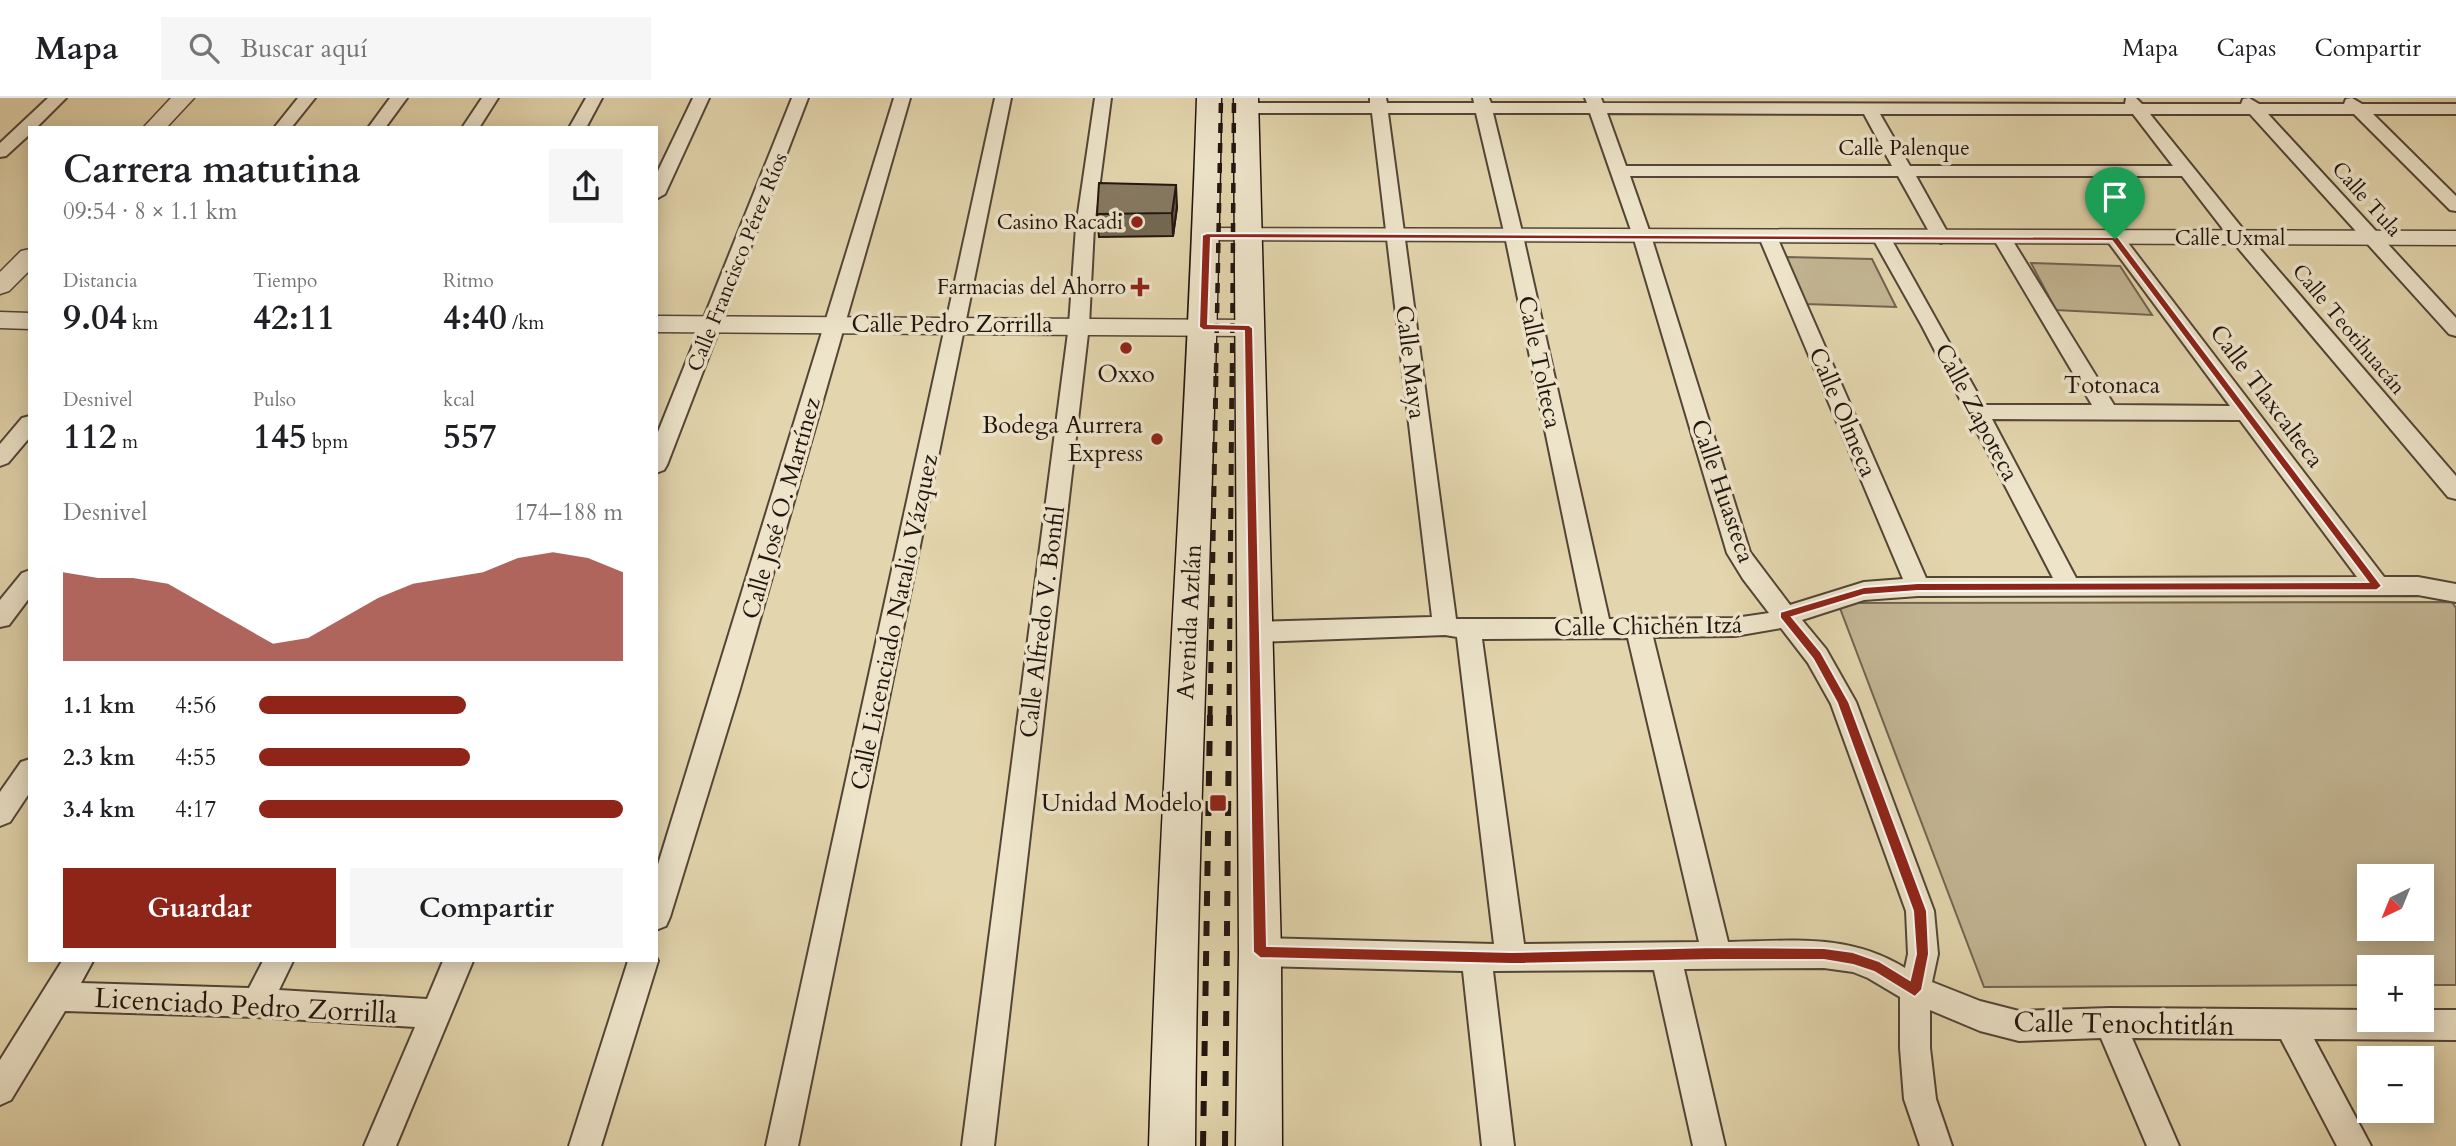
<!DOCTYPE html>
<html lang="es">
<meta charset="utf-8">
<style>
body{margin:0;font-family:Cardo,serif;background:#f6f6f6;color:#202124;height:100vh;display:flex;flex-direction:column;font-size:26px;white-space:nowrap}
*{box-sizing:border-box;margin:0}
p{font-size:23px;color:#757577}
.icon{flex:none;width:38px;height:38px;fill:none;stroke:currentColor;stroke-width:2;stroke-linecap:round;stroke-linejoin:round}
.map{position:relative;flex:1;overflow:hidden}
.side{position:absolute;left:28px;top:28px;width:630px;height:836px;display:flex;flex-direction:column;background:#fff;border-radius:0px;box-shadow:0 4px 18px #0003}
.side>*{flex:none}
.needle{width:46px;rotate:223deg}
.controls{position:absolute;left:2357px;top:766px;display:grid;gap:14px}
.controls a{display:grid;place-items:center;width:77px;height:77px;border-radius:0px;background:#fff;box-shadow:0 4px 18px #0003;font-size:35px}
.pin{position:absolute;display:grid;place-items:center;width:60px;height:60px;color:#fff;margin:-72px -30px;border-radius:50% 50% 50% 0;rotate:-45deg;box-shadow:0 0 7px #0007}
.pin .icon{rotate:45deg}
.round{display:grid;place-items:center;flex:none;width:74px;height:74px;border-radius:0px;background:#f6f6f6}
.headline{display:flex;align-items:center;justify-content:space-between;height:119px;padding:0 35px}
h1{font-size:38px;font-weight:700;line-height:52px}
.figures{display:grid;grid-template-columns:repeat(3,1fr);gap:10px;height:119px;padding:7px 35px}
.figures div{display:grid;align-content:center}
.figures b{font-size:35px;font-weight:700}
.figures small{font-size:19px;font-weight:400}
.figures p{font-size:19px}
.chart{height:196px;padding:14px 35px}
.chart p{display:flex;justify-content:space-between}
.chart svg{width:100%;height:126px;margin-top:7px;fill:#8f2418;opacity:.7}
.primary-button{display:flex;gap:14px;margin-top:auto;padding:14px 35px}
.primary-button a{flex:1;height:80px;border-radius:0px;background:#8f2418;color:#fff;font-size:28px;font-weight:700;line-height:80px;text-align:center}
.primary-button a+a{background:#f6f6f6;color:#202124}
ul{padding:0 35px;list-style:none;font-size:23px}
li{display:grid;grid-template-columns:112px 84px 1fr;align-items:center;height:52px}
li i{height:18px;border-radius:9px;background:#8f2418}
header{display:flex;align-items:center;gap:42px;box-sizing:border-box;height:98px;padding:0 35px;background:#fff;border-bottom:2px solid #e0e0e0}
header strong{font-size:33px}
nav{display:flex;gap:38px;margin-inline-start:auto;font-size:24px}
.search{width:490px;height:63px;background:#f6f6f6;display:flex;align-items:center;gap:18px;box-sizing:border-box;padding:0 24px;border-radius:0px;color:#757577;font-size:26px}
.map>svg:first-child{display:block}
.green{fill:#c2b492;stroke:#726450;stroke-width:2;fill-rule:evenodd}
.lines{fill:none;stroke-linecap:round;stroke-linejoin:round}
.minor-casing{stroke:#524536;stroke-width:4}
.tertiary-casing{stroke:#524536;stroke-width:3}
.secondary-casing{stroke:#22150f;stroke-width:3}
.minor{fill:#ede4ca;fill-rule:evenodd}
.tertiary{fill:#ede4ca;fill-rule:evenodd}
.secondary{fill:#ede4ca;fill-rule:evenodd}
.rail-far2{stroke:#22150f;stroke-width:4.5;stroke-dasharray:10 10;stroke-linecap:butt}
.rail-far1{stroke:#22150f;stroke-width:5;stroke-dasharray:11 11;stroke-linecap:butt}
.rail{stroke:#22150f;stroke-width:6;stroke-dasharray:15 15;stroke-linecap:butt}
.wall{fill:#736853;stroke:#22150f;stroke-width:2}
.shaded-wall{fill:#5e5544;stroke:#22150f;stroke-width:2}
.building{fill:#867961;stroke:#22150f;stroke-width:2}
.route{fill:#8f2418;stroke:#fff;stroke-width:2;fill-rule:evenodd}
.poi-dot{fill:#8f2418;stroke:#ede4ca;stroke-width:2.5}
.labels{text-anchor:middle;stroke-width:7;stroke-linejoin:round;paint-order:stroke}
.far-street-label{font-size:21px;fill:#22150f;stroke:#ede4ca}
.far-poi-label{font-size:21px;fill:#22150f;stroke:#ede4ca;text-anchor:end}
.street-label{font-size:24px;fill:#22150f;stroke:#ede4ca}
.poi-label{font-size:24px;fill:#22150f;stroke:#ede4ca;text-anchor:end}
.near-street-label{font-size:28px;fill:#22150f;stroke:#ede4ca}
</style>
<header>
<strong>Mapa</strong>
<div class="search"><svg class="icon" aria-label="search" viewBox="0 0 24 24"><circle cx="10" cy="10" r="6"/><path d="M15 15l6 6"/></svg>Buscar aquí</div>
<nav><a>Mapa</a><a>Capas</a><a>Compartir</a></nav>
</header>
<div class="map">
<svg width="2456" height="1048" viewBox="0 0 2456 1048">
<rect width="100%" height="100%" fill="#e3d5ad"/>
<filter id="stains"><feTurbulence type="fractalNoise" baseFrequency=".00286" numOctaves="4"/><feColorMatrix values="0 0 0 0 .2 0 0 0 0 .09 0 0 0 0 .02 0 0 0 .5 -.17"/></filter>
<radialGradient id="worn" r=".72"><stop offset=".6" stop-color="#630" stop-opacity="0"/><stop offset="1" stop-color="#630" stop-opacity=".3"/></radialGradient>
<g class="green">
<path d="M1786 159 1872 161 1896 209 1805 206Z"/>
<path d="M2031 165 2120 168 2152 217 2056 212Z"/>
<path d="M2452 504 2456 510V887H2422V870H2370L2369 887 1984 889 1838 505ZM2370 779H2422V831H2370Z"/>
</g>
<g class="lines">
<g class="minor-casing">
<g id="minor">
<path d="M48 0H66L36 30H30V36L6 58 0 59V45Z"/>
<path d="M298 0H315L291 30H274Z"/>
<path d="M390 0H407L385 30H368Z"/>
<path d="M482 0H498L479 30H462Z"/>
<path d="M586 0H602L586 30H569Z"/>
<path d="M693 0H709L665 96 656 101V77Z"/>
<path d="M792 0H808L667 367 664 372 656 375V339Z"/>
<path d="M894 0H910L739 594 670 819 666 828 656 832V773Z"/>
<path d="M995 0H1011L798 1048H766Z"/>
<path d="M1095 0H1111L1094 129 1089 227 994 1048H962L1069 227 1076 129Z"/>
<path d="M1370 0H1386L1387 5H1474L1473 0H1489L1491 5H1587L1585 0H1601L1603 5 2125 6 2126 0H2136L2142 6H2241L2243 1 2249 0 2259 6H2344L2346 1 2352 0 2362 6H2456V16H2373L2456 98V113L2450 112 2354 16H2268L2456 220V238L2449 236 2250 16H2150L2247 136 2456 378V401L2448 399 2233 144 2182 78H1916L1950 139 1941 145 1932 139 1898 78H1630L1651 138 1750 454 1790 507 1864 484 1903 481 1759 139 1768 133 1777 139 1926 480H2053L1922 228 1872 139 1881 133 1890 139 1984 307H2092L1993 140 2002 134 2011 140 2114 307 2230 308 2106 141 2115 135 2122 137 2384 479H2418L2456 486V504L2418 497 1918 498 1864 502 1802 522 1826 551 1856 604 1934 813 1938 856 1932 884 1980 903 2019 913 2110 910 2370 912V922H2422V912H2456V942L2314 941 2371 1048H2337L2281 941 2132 940 2179 1048H2147L2101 940 2019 943 1980 933 1930 912V950L1936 1001 1952 1048H1920L1904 1001 1900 950V899L1868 880 1853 874 1824 870 1684 871 1725 1048H1693L1654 872 1493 873 1514 1048H1482L1463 873 1260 868 1250 864 1245 854 1250 844 1260 840 1494 846 1457 539 1445 537 1255 544 1246 541 1243 534 1246 527 1255 524 1432 519 1372 15H1246L1238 10 1246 5H1370ZM1388 15H1476L1505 138 1584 521H1456ZM1493 15H1590L1633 138 1727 455 1743 481 1769 515 1735 520 1609 521 1523 138ZM1607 15 1864 16 1892 68H1626ZM1880 16H2133L2173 68H1910ZM1992 321 2240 322 2357 479 2076 480ZM1781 530 1808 565 1831 606 1906 813 1908 856 1905 870C1848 835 1792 843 1728 844L1653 539 1735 538ZM1628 540 1699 844 1524 846 1482 541Z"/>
<path d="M30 318V339L8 365 0 368V346L22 320Z"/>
<path d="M30 472V499L9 527 0 529V502L22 475Z"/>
<path d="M30 661V694L10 724 0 728V694L21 664Z"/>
<path d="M656 859 658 863 601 1048H569L628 863H656Z"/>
<path d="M62 863H93L81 885 249 890 263 863H293L279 892 427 901 443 863H473L396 1048H364L415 929 257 919 65 913 11 1002 0 1007V962Z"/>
</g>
</g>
<g class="tertiary-casing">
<g id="tertiary">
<path d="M171 0H194L166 30H143Z"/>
<path d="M1207 130 2456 133V147L1199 142 1195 137 1199 132Z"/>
<path d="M30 151V172L9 193 0 196V174L21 153Z"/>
<path d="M0 214 30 215V231L0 230Z"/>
<path d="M656 218 1249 222 1258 224 1262 230 1258 236 1249 238 656 234Z"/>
</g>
</g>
<g class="secondary-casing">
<g id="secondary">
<path d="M1197 0H1221C1217 349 1197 698 1195 1048H1149C1159 698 1186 350 1197 0Z"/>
<path d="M1234 0H1258L1281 854 1282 1048H1236L1239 854Z"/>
</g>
</g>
<use href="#minor" class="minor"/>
<use href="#tertiary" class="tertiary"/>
<use href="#secondary" class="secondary"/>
<g class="rail-far2">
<path d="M1216 275 1221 0"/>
<path d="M1232 275 1234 0"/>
</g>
<g class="rail-far1">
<path d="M1210 619 1216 274"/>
<path d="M1229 619 1232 274"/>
</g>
<g class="rail">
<path d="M1203 1048 1210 617"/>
<path d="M1225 1048 1229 617"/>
</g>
</g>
<path class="wall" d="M1177 109 1173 138 1099 139 1097 116Z"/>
<path class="shaded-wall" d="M1176 87 1177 109 1173 138 1172 115Z"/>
<path class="building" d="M1099 85 1176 87 1172 115 1097 116Z"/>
<path class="route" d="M1207 135 2118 139 2382 488 2377 492 1918 493 1864 497 1792 519 1821 554 1849 604 1927 813 1929 856 1922 892 1915 899 1874 874 1853 867 1824 862H1716L1511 866 1260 860 1253 854 1244 233 1203 232 1199 229 1202 137ZM1211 140 2112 143 2368 484 1918 485 1864 489 1780 514V520L1813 561 1837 605 1913 813 1916 856 1910 882 1879 863 1853 854 1824 850 1716 849 1511 854 1267 848 1253 230 1249 227 1208 226Z"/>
<g class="poi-dot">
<circle cx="1137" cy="124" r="7"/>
<path d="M1136.5 178.5h7v7h7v7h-7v7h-7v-7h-7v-7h7z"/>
<circle cx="1126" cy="250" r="7"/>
<circle cx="1157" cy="341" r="7"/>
<rect x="1209" y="696" width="18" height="18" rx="3.5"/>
</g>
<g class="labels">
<g class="far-street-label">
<text x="1904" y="57">Calle Palenque</text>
<text transform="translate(2367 101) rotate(48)" y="7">Calle Tula</text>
<text x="2230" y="147">Calle Uxmal</text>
<text transform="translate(737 164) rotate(-68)" y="7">Calle Francisco Pérez Ríos</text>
<text transform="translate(2349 231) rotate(50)" y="7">Calle Teotihuacán</text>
</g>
<g class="far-poi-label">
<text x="1123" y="131">Casino Racadi</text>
<text x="1126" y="196">Farmacias del Ahorro</text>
</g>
<g class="street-label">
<text x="952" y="234">Calle Pedro Zorrilla</text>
<text transform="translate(1411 264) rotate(83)" y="8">Calle Maya</text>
<text transform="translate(1540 264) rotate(78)" y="8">Calle Tolteca</text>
<text x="2112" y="295">Totonaca</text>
<text transform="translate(2267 298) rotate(53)" y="8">Calle Tlaxcalteca</text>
<text transform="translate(1843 314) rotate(67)" y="8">Calle Olmeca</text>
<text transform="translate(1977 314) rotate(62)" y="8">Calle Zapoteca</text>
<text transform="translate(1723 393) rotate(71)" y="8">Calle Huasteca</text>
<text transform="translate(781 410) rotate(-74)" y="8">Calle José O. Martínez</text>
<text transform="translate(894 524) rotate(-78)" y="8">Calle Licenciado Natalio Vázquez</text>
<text transform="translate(1042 524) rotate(-83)" y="8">Calle Alfredo V. Bonfil</text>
<text transform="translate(1189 524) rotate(-87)" y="8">Avenida Aztlán</text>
<text transform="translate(1648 528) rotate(-1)" y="8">Calle Chichén Itzá</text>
</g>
<g class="poi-label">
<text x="1126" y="284" text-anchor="middle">Oxxo</text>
<text x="1143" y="335">Bodega Aurrera<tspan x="1143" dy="28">Express</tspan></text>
<text x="1202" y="713">Unidad Modelo</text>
</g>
<g class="near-street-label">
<text transform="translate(246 907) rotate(3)" y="10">Licenciado Pedro Zorrilla</text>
<text transform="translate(2124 925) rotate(1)" y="10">Calle Tenochtitlán</text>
</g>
</g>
<rect width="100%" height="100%" filter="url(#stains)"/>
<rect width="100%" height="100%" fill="url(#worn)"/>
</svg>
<div class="controls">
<a><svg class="needle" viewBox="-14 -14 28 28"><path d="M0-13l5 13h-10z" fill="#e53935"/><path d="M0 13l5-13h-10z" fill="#757577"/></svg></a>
<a>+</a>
<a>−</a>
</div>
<div class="pin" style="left:2115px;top:141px;background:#1e9e55"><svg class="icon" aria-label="arrive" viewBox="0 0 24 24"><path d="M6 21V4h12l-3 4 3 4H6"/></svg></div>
<section class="side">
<div class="headline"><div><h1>Carrera matutina</h1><p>09:54 · 8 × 1.1 km</p></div><a class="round"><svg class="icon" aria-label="share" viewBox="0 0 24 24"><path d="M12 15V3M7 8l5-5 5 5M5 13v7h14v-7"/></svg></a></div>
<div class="figures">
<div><p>Distancia</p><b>9.04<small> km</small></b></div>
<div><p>Tiempo</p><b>42:11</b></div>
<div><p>Ritmo</p><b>4:40<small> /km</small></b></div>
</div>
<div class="figures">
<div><p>Desnivel</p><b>112<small> m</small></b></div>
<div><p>Pulso</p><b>145<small> bpm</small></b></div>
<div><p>kcal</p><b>557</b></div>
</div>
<div class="chart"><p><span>Desnivel</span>174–188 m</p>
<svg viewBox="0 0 160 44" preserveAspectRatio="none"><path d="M0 44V13L10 15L20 15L30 17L40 24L50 31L60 38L70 36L80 29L90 22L100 17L110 15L120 13L130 8L140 6L150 8L160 13V44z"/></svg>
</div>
<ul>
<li><b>1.1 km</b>4:56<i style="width:57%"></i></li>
<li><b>2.3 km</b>4:55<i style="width:58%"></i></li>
<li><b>3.4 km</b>4:17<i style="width:100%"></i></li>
</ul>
<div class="primary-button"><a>Guardar</a><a>Compartir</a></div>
</section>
</div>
